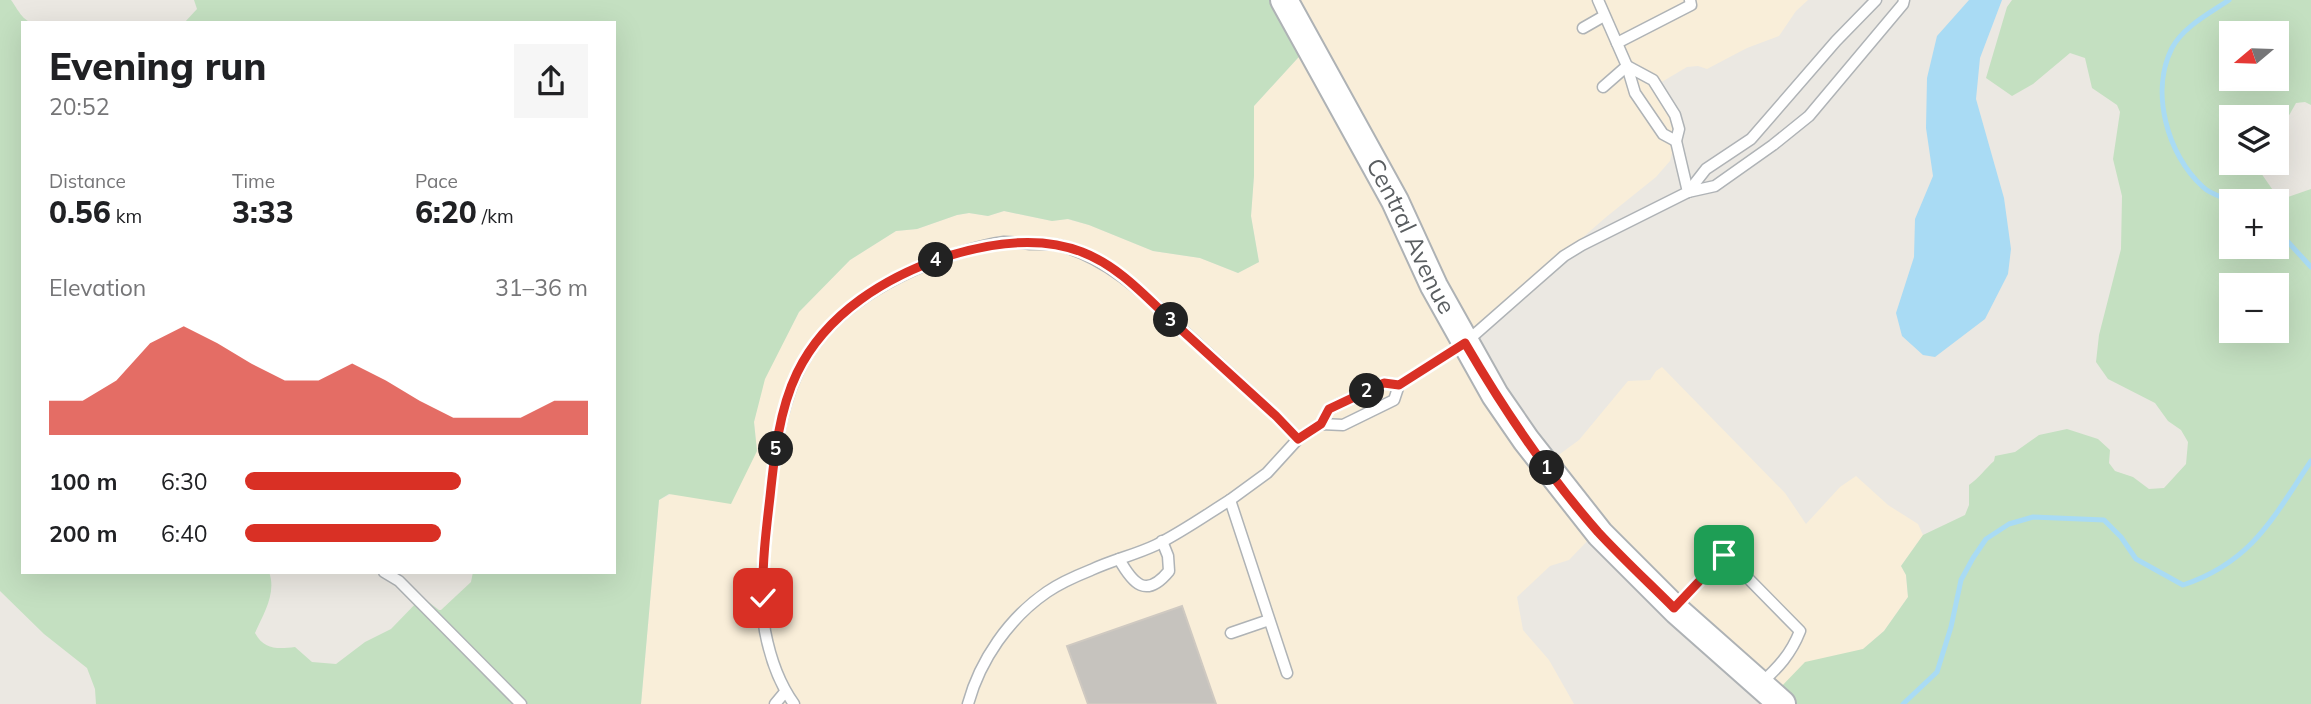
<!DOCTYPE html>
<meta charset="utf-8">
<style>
body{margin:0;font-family:Mulish,sans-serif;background:#f6f6f6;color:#202124;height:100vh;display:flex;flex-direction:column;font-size:26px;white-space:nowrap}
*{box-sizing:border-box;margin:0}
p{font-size:23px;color:#757577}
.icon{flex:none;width:38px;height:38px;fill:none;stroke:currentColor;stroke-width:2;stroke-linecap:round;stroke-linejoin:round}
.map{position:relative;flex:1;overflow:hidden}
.details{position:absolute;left:21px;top:21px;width:595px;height:553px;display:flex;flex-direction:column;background:#fff;border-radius:0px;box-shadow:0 7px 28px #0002}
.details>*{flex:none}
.needle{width:46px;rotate:251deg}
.controls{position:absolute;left:2219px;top:21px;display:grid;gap:14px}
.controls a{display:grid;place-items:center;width:70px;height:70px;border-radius:0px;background:#fff;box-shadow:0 7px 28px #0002;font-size:35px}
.pin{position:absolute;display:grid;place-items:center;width:60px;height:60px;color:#fff;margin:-30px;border-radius:14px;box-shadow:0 4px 10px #0006}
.km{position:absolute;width:35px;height:35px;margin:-18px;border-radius:50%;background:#222;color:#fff;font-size:19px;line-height:35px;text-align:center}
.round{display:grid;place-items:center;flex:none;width:74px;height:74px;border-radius:0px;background:#f6f6f6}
.head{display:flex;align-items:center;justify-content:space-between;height:119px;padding:0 28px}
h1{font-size:38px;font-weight:800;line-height:52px}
.figures{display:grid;grid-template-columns:repeat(3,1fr);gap:10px;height:119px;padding:7px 28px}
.figures div{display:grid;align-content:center}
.figures b{font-size:30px;font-weight:800}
.figures small{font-size:19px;font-weight:400}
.figures p{font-size:19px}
.chart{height:196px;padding:14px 28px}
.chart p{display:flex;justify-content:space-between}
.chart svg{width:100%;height:126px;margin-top:7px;fill:#d93025;opacity:.7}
ul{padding:0 28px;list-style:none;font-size:23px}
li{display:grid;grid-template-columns:112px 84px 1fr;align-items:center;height:52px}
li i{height:18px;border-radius:9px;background:#d93025}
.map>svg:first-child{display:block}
.commercial{fill:#f9eed9}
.green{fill:#c4e0c1;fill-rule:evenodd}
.water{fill:#a9dbf4}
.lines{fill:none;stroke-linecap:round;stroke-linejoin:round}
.stream{stroke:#a9dbf4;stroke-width:5}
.building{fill:#c6c3be;stroke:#cfc9c1;stroke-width:2}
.service-casing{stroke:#afb3b6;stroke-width:13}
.secondary-casing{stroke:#aeb2b5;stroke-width:30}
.service{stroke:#fff;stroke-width:10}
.secondary{stroke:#fff;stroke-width:26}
.route-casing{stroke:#fff;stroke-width:14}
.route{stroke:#d93025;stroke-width:9}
.labels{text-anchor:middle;stroke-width:6;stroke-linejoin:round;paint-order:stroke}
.street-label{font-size:24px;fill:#5a5e61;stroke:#fff}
</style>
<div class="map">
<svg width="2311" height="704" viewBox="0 0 2311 704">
<rect width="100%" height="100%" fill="#ebe8e2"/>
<path class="commercial" d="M1281 0H1808L1796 11 1779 36 1747 48 1707 69 1698 66 1687 67 1660 83 1674 114 1675 142 1670 161 1656 177 1605 218 1467 339 1545 465 1579 440 1628 381 1650 380 1656 371 1662 367 1785 493 1806 524 1840 487 1856 476 1888 505 1918 524 1923 535 1901 566 1906 575 1908 597 1884 631 1863 649 1840 656 1777 691 1596 532 1569 560 1550 566 1517 597 1523 630 1549 660 1574 704H641L659 500 757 451 754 422 764 379 799 312 850 260 896 231 917 229 957 215 969 213 988 216 1004 211 1052 221 1067 219 1089 225 1153 251 1200 258 1238 273 1259 262 1251 216 1254 176V106L1307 48Z"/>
<g class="green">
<path d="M0 0H11C17 8 23 22 34 23H23V572H269C277 593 263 615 255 633 264 650 278 649 295 647L312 662 336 664 365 642 391 629 422 597 439 610H441L471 582 473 572H614V23H184L197 9 194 0H1281L1307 48 1254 106V176L1251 216 1259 262 1238 273 1200 258 1153 251 1089 225 1068 219 1052 221 1004 211 988 216 969 213 957 215 917 229 896 231 850 260 799 312 765 379 754 422 757 451 731 504 669 494 659 500 641 704H96L95 689 87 668 44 634 0 591Z"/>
<path d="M2012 0H2311V105L2305 102 2296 103 2287 119 2277 125V117H2231V163H2254L2277 196 2288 197 2311 189V704H1770L1777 691 1805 662 1863 649 1884 631 1908 597 1906 575 1901 566 1923 535 1965 515 1969 505V485C1979 478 1985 469 1994 461L1995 456 2015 452 2039 435 2067 429 2098 439 2110 450 2109 463 2115 471 2133 477 2149 489 2164 488 2186 464 2188 442 2181 430 2168 421 2155 403 2108 379 2096 362 2099 335 2121 249 2122 196 2113 159 2120 112 2117 105 2092 88 2085 58 2070 53 2033 84 2012 96 1986 78 2007 7ZM2231 33H2277V79H2231ZM2231 201H2277V247H2231ZM2231 285H2277V331H2231Z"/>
</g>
<path class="water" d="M1969 0H2002L1980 58 1976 99 2004 198 2011 249 2008 274 1985 319 1935 357 1923 355 1902 336 1896 313 1914 257 1915 219 1933 176 1926 128 1927 78 1937 36Z"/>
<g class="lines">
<g class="stream">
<path d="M2229 0C2210 13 2183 27 2172 48 2150 91 2167 155 2203 187 2210 194 2222 197 2231 201"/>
<path d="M2277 230 2311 267"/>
<path d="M1903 704 1937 672 1951 627 1961 580 1973 558 1986 539 2009 524 2033 517 2104 520 2121 537 2136 559 2183 585C2252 562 2273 518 2311 461"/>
</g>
</g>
<path class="building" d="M1182 606 1216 704H1088L1067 646Z"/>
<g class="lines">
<g class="service-casing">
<g id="service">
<path d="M1598 0 1627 66 1635 93 1663 134 1676 141"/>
<path d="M1583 28 1604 16"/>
<path d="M1617 43 1691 5 1690 0"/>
<path d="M1603 87 1627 66"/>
<path d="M1688 192 1715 186 1773 145 1809 116 1903 4 1904 0"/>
<path d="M1688 192 1706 169 1751 139 1836 41 1876 0"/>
<path d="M1321 424 1329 409 1384 383 1399 385"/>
<path d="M1119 559C1133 584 1146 599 1169 571L1168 556 1162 541"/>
<path d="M1737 567 1800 631C1791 654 1778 668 1760 684"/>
<path d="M384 572 399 581 521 704"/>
<path d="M1674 608 1724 555"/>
<path d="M1231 633 1269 620"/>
<path d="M1287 673 1230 500 1267 473 1298 439"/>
<path d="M775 704 785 692"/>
<path d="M794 704C778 682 770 657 765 631 759 592 764 553 768 514 773 468 777 417 797 374 826 312 890 276 952 255 968 250 987 244 1004 242 1012 242 1022 243 1030 244 1041 244 1052 243 1062 246 1113 261 1148 298 1186 333 1216 361 1246 388 1276 416L1298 439 1321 424 1343 425 1394 400 1399 385 1465 343 1564 256 1582 245 1688 192 1676 141 1679 129 1675 115 1653 80 1627 66"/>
<path d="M968 704C980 660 1009 618 1047 592 1060 583 1076 576 1091 570 1112 560 1135 555 1156 545 1182 532 1206 515 1230 500"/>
</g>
</g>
<g class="secondary-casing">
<g id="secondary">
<path id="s1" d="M1284 0 1395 201 1434 286 1495 395 1526 440 1600 534 1677 611 1782 704"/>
</g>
</g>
<use href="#service" class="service"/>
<use href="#secondary" class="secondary"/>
</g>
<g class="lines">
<g class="route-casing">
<path id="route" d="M763 598C762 564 766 531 770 497 774 458 779 410 797 373 826 313 887 276 948 256 990 243 1039 235 1082 252 1119 266 1146 297 1174 323 1208 354 1242 385 1276 416L1298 439 1321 424 1329 409 1384 383 1399 385 1465 343C1504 410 1547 474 1598 532 1622 558 1649 583 1674 608L1724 555"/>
</g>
<use href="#route" class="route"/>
</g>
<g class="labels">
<g class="street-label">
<text dy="8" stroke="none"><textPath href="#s1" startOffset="268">Central Avenue</textPath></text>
</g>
</g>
</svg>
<div class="controls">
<a><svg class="needle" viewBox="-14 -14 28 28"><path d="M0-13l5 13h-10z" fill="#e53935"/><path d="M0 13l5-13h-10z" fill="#757577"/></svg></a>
<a><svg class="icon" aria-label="layers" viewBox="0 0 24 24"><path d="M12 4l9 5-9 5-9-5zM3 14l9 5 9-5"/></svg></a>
<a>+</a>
<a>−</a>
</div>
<div class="pin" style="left:1724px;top:555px;background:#1e9e55"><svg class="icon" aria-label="arrive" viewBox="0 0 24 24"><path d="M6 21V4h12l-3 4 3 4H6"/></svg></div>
<div class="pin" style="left:763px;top:598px;background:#d93025"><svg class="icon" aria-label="check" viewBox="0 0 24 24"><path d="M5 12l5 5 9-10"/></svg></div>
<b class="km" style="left:1547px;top:468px">1</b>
<b class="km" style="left:1367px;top:391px">2</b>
<b class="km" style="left:1171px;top:320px">3</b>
<b class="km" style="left:936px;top:260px">4</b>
<b class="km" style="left:776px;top:449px">5</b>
<section class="details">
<div class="head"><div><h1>Evening run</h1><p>20:52</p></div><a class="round"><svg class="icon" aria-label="share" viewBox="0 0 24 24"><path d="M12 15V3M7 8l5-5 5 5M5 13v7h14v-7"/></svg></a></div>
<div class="figures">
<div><p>Distance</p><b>0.56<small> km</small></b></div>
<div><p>Time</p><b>3:33</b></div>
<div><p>Pace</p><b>6:20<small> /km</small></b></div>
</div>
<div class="chart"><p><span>Elevation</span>31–36 m</p>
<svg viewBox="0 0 160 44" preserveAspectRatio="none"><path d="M0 44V32L10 32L20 25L30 12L40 6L50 12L60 19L70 25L80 25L90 19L100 25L110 32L120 38L130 38L140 38L150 32L160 32V44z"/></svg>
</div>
<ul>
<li><b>100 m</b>6:30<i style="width:63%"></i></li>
<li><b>200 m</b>6:40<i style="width:57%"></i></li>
</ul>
</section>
</div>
